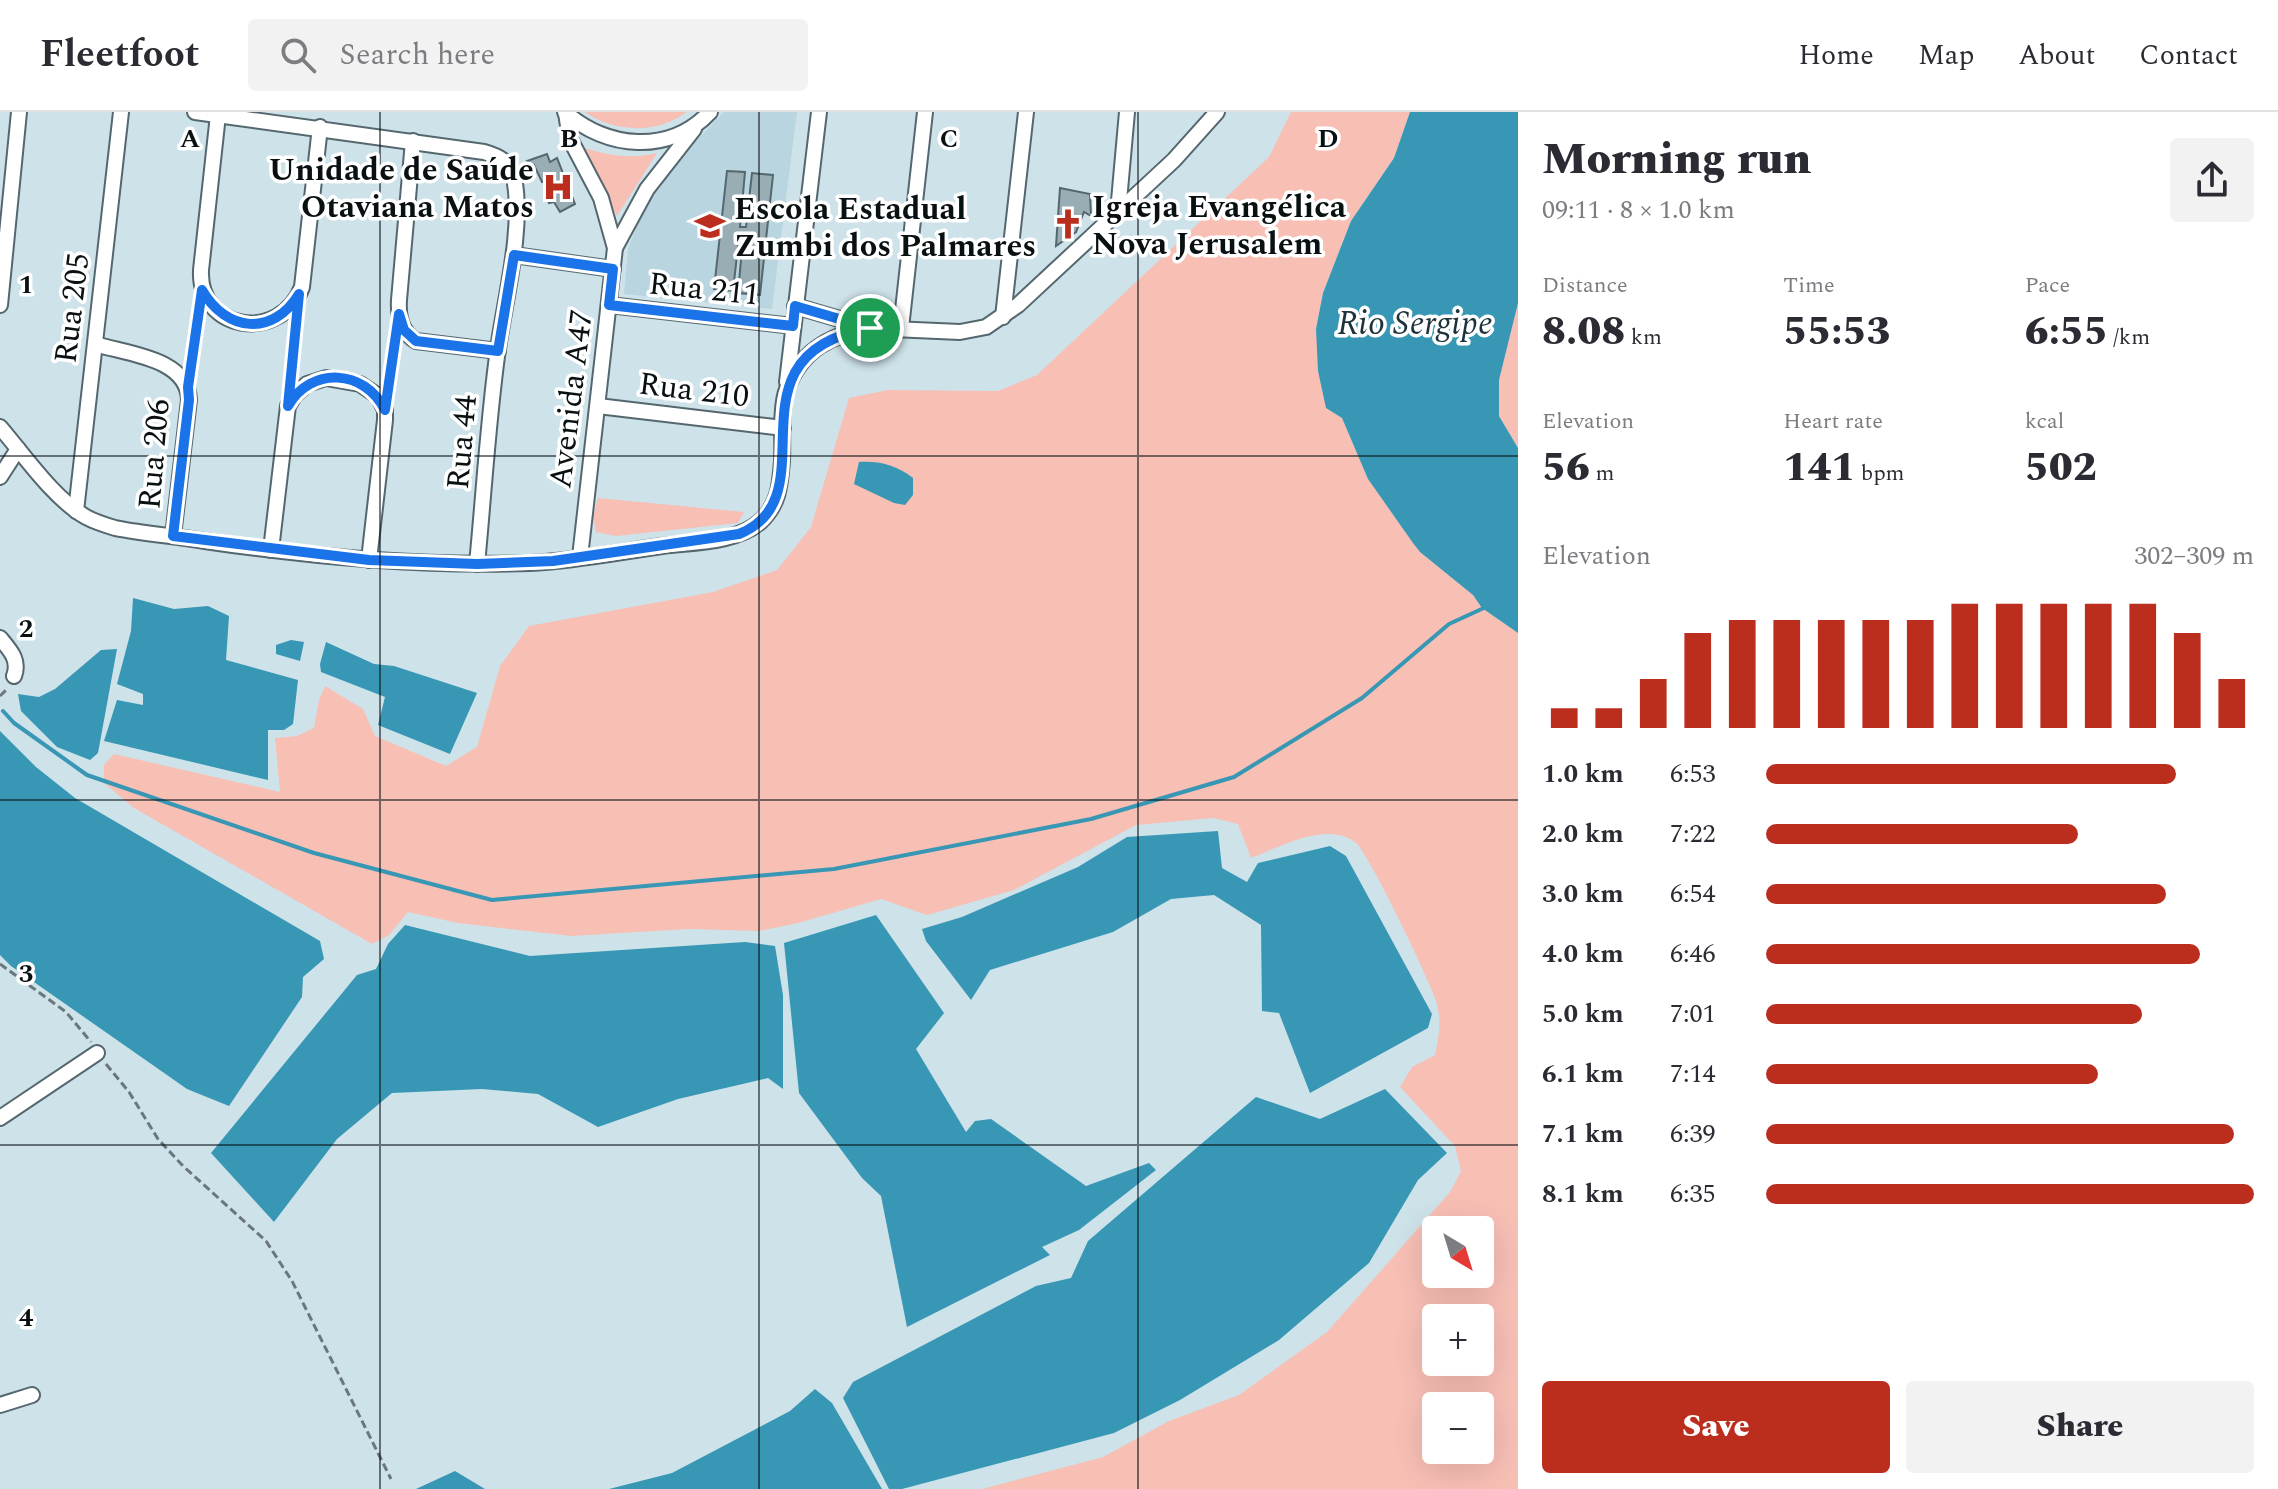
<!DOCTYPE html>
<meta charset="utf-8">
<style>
body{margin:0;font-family:Spectral,serif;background:#f2f2f3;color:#2b2b33;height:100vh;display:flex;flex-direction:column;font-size:30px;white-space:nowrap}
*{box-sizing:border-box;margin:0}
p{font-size:26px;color:#7c7c81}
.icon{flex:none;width:44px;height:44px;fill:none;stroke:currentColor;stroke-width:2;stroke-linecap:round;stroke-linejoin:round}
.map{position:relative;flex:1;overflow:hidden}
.side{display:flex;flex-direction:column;background:#fff;width:760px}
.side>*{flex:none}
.needle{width:52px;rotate:142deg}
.controls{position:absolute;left:1422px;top:1104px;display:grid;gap:16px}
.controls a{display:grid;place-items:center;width:72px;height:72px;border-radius:8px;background:#fff;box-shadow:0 8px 32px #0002;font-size:40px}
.pin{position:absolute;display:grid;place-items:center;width:68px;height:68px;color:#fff;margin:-34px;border:4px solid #fff;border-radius:50%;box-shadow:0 2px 8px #0007}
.round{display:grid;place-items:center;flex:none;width:84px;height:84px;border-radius:8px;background:#f2f2f3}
.headline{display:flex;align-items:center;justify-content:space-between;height:136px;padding:0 24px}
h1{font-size:44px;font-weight:800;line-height:60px}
.stats{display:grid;grid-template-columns:repeat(3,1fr);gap:12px;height:136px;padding:8px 24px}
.stats div{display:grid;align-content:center}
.stats b{font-size:40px;font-weight:800}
.stats small{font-size:22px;font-weight:400}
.stats p{font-size:22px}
.chart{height:224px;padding:16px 24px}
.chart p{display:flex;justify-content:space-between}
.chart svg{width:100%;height:144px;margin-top:8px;stroke:#bb2e1e;stroke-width:6}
.action{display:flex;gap:16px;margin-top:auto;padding:16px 24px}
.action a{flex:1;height:92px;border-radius:8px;background:#bb2e1e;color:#fff;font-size:32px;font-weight:800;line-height:92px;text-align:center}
.action a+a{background:#f2f2f3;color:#2b2b33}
ul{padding:0 24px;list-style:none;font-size:26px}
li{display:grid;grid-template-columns:128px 96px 1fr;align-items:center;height:60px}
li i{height:20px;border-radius:10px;background:#bb2e1e}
header{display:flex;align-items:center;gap:48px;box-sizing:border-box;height:112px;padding:0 40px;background:#fff;border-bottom:2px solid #e1e1e2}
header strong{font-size:38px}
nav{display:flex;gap:44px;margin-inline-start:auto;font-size:28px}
.search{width:560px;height:72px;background:#f2f2f3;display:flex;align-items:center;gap:20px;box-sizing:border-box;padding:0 28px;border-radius:8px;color:#7c7c81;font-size:30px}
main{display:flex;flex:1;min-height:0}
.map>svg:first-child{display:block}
.built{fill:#b9d5df}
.green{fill:#f8bfb5;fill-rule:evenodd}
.water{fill:#3797b4}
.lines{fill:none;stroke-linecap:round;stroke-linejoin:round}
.stream{stroke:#3797b4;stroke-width:4}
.building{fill:#99adb4;stroke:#55676e;stroke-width:2}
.pedestrian-casing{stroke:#55676e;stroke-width:14}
.minor-casing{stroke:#55676e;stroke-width:18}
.path{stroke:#6a777c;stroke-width:3;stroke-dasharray:8 4;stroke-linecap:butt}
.pedestrian{stroke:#fff;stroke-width:10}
.minor{stroke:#fff;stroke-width:14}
.route-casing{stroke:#fff;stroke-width:16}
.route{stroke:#1a73e8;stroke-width:10}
.grid{fill:none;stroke:#091012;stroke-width:2;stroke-opacity:0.55}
.labels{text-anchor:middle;stroke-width:7;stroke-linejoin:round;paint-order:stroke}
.poi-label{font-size:32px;font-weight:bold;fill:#091012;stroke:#fff;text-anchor:start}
.street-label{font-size:32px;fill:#091012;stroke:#fff}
.water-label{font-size:34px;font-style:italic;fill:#1d323a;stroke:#fff}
.grid-label{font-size:26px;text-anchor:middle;font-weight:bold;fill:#091012;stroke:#fff;stroke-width:7;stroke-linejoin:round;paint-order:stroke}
</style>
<header>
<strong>Fleetfoot</strong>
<div class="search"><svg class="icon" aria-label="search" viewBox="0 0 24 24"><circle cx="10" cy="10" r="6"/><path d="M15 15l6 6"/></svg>Search here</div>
<nav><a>Home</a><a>Map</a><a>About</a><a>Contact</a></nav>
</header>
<main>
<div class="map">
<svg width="1518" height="1377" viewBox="0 0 1518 1377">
<rect width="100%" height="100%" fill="#cee2ea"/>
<path class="built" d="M724 0H797L772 197 624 182 628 137 646 91 674 52Z"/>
<g class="green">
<path d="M585 0H687C657 22 615 21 585 0Z"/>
<path d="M1291 0H1410L1394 46 1351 109 1323 181 1316 217 1326 296 1342 306 1368 367 1420 440 1473 483 1482 496 1518 521V1377H982L1103 1345 1169 1309 1239 1283 1327 1220 1450 1080 1461 1059 1455 1034 1400 975 1412 955 1435 943C1439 924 1442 908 1436 889 1429 867 1369 742 1356 731 1327 708 1280 735 1251 746L1238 712 1213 706 1136 713 1014 778 927 803 881 787 798 811 759 819 689 817 571 824 458 811 408 800 389 823 372 832 134 696 104 671V653L114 642 280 680 275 626 297 624 314 616 319 588 325 574 363 597 375 624 446 654 477 635 500 554 529 514 713 480 777 458 811 415 849 286 888 278 998 279 1037 263 1269 45ZM1436 1118H1480V1162H1436ZM1436 1206H1480V1250H1436ZM1436 1294H1480V1338H1436Z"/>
<path d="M585 36C609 44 631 47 657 41L617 104Z"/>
<path d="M1518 191V336L1499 304V267Z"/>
<path d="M598 386 744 400 738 411 616 424 596 420 593 404Z"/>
</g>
<g class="water">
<path d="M1410 0H1518V191L1499 268V304L1518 336V521L1482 496 1473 483 1420 440 1413 431 1368 367 1342 306 1326 296 1318 259 1316 217 1323 181 1351 109 1394 46Z"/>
<path d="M859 350C880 349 896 353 913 366V383L905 393 894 391 854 372Z"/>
<path d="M133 486 174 497 208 494 229 504 226 548 298 568 293 612 284 618H268V668L104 629 117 588 143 593V582L117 572 131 519Z"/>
<path d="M291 528 304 530 300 549 276 542V533Z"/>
<path d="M326 530 374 552 394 554 477 581 450 642 378 613 385 585 321 560 320 552Z"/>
<path d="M117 537 98 641 90 648 57 635 21 599 18 582 39 585 55 577 101 538Z"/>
<path d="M0 619 36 655 75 686 320 829 324 847 303 865 302 885 229 994 187 977 11 854 0 843Z"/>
<path d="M1218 719 1222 756 1247 770 1258 751 1330 734 1346 744 1432 902 1428 916 1310 981 1279 901 1262 899 1261 813 1214 783 1171 787 1113 820 990 858 971 888 926 829 922 817 962 805 1078 755 1127 725Z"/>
<path d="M876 803 944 901 916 937 966 1020 975 1009 991 1007 1086 1074 1149 1051 1156 1058 1079 1118 1042 1135 1050 1143 907 1215 881 1084 862 1066 799 981 784 831Z"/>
<path d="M405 813 530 844 745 830 775 834 783 883V977L768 966 678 987 598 1015 538 982 482 977 392 981 337 1027 274 1110 211 1041 357 863 376 857 388 832Z"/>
<path d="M1385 977 1447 1041 1418 1068 1369 1151 1279 1228 1180 1288 1114 1321 902 1377H889L843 1286 853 1270 1036 1174 1071 1166 1088 1129 1256 985 1320 1007Z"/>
<path d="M815 1277 832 1291 882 1377H609L672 1361 790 1299Z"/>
<path d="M455 1359 485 1377H416Z"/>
</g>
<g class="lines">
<path class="stream" d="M3 599 14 611 87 663 314 741 492 788 834 757 1091 707 1234 665 1362 586 1449 512 1486 495"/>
</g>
<g class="building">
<path d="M547 42 550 50 557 46 575 92 560 100 554 90 549 91 546 83 550 79 545 69 542 70 534 53 531 55 527 49Z"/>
<path d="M727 59 745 60 740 115H746L752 61 773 63 760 183 738 181 743 126 739 125 733 179 714 177Z"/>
<path d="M1060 76 1090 82 1091 104 1084 100 1076 120 1056 134Z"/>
</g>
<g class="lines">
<g class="pedestrian-casing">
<g id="pedestrian">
<path d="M188 275 202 178"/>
<path d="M288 291 299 184"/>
<path d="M385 298 399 204"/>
</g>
</g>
<g class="minor-casing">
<g id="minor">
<path d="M195 0 484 40C498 44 511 50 514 66 524 115 505 187 498 237 488 308 484 380 477 452"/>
<path d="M565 0C606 37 670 43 710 0"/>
<path d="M566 1 570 27 601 86 615 136 580 445"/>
<path d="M218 3 201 158C198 220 281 231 302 175L320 15"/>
<path d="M413 29 399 188C398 205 401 220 416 229L498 239"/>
<path d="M1118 100 1127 0"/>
<path d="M615 136 647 77 694 17"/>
<path d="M514 143 613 157"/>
<path d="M0 193 19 0"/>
<path d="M609 193 793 214"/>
<path d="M795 194 870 216 960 220 986 215 1018 193 1118 100 1174 48 1217 0"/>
<path d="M1003 205 1026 0"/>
<path d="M901 216 925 0"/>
<path d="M95 232C127 242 188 246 189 288L173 424"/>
<path d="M787 270 819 0"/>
<path d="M598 294 783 316"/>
<path d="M0 315C24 343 54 387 86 405 95 410 105 413 115 416 145 422 175 424 205 429 313 445 421 455 530 451 574 449 619 440 662 434 693 430 737 431 761 409 779 392 780 373 782 349 783 329 780 295 787 277 801 238 832 222 870 216"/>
<path d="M0 365 18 337"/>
<path d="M76 399 121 0"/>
<path d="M271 438 288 294 294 284 307 272 326 266 360 272 378 284 385 298V308L369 448"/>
<path d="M0 526C10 538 20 548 14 564"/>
<path d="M0 1006 97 941"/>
<path d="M0 1293 32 1283"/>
</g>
</g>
<g class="path">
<path d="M0 584 7 577"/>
<path d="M0 852 66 900 91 930"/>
<path d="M106 952 129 980 158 1027 183 1054 266 1129 292 1169 391 1367"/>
</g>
<use href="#pedestrian" class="pedestrian"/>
<use href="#minor" class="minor"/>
</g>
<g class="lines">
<g class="route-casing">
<path id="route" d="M514 143 613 157 609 193 793 214 795 194 870 216C718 243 834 384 739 422L553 449 477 452 369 448 173 424 189 288 188 275 202 178C226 220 273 225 299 182L288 294C311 254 365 257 385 298L399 202 404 218 416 229 498 239Z"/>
</g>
<use href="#route" class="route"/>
</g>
<path class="grid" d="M380 0V1377M759 0V1377M1138 0V1377M0 344H1518M0 688H1518M0 1033H1518"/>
<defs>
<g id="hospital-bare" transform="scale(2.4)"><path d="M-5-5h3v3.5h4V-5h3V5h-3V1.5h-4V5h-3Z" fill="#bb2e1e" stroke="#fff" stroke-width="2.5" paint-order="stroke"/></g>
<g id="church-bare" transform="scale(2.4)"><path d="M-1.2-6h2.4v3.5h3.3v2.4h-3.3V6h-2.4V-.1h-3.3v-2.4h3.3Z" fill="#bb2e1e" stroke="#fff" stroke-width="2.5" paint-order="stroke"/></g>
<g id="school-bare" transform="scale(2.4)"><path d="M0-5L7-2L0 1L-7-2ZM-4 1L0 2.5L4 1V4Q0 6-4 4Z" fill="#bb2e1e" stroke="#fff" stroke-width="2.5" paint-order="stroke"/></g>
</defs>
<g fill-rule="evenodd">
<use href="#hospital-bare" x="558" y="75"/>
<use href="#church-bare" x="1068" y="112"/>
<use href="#school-bare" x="710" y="114"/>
</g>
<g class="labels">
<g class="poi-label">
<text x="534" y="68" text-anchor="end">Unidade de Saúde<tspan x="534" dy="37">Otaviana Matos</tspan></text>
<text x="1092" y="105">Igreja Evangélica<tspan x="1092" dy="37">Nova Jerusalem</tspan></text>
<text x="734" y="107">Escola Estadual<tspan x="734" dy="37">Zumbi dos Palmares</tspan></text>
</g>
<g class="street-label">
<text transform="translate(704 176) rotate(6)" y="11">Rua 211</text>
<text transform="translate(71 196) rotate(-83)" y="11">Rua 205</text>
<text transform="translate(694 277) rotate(7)" y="11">Rua 210</text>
<text transform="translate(570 287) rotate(-83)" y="11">Avenida A47</text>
<text transform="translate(461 330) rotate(-85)" y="11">Rua 44</text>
<text transform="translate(153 342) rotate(-85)" y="11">Rua 206</text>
</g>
<g class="water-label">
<text x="1415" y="222">Rio Sergipe</text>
</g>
</g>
<g class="grid-label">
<text x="190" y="35">A</text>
<text x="569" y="35">B</text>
<text x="949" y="35">C</text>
<text x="1328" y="35">D</text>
<text x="26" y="181">1</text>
<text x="26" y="525">2</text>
<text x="26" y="870">3</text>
<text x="26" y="1214">4</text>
</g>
</svg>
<div class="controls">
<a><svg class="needle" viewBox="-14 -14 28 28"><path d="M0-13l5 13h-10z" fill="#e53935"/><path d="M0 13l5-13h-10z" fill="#7c7c81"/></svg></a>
<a>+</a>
<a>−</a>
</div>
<div class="pin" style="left:870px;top:216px;background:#1e9e55"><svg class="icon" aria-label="arrive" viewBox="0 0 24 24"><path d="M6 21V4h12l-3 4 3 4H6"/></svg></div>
</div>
<section class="side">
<div class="headline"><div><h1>Morning run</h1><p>09:11 · 8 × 1.0 km</p></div><a class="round"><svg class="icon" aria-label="share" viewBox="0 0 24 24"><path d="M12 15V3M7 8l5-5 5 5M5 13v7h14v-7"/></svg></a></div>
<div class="stats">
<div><p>Distance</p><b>8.08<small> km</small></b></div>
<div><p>Time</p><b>55:53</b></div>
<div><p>Pace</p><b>6:55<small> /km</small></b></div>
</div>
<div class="stats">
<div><p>Elevation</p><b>56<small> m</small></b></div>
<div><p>Heart rate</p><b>141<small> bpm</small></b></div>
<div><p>kcal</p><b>502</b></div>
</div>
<div class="chart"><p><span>Elevation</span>302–309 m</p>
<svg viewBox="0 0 160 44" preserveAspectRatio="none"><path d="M5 44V38M15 44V38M25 44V29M35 44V15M45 44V11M55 44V11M65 44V11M75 44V11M85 44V11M95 44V6M105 44V6M115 44V6M125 44V6M135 44V6M145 44V15M155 44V29"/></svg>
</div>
<ul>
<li><b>1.0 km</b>6:53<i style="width:84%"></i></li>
<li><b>2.0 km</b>7:22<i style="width:64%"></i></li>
<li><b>3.0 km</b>6:54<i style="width:82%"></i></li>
<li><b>4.0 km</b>6:46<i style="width:89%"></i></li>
<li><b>5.0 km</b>7:01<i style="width:77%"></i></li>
<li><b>6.1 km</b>7:14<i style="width:68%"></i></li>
<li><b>7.1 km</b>6:39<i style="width:96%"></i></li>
<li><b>8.1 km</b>6:35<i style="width:100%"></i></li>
</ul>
<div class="action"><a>Save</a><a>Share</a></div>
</section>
</main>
